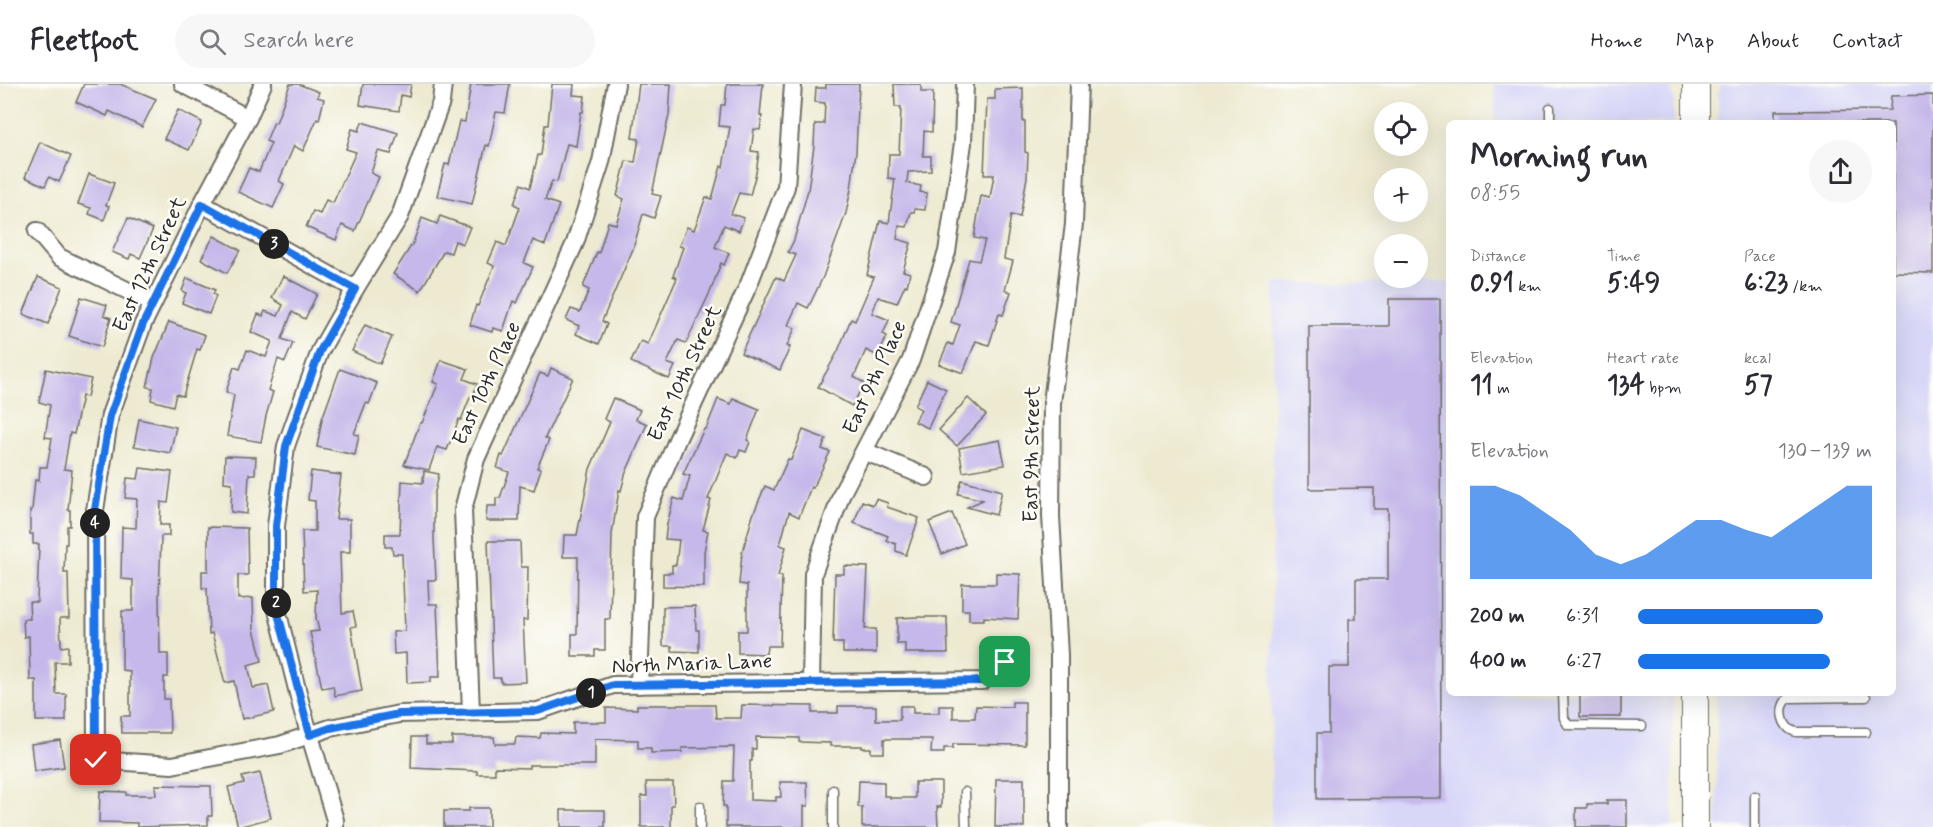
<!DOCTYPE html>
<meta charset="utf-8">
<style>
body{margin:0;font-family:Mynerve,sans-serif;background:#f7f7f7;color:#2b2b33;height:100vh;display:flex;flex-direction:column;font-size:22px;white-space:nowrap}
*{box-sizing:border-box;margin:0}
p{font-size:20px;color:#7c7c81}
.icon{flex:none;width:33px;height:33px;fill:none;stroke:currentColor;stroke-width:2;stroke-linecap:round;stroke-linejoin:round}
.map{position:relative;flex:1;overflow:hidden}
.panel{position:absolute;left:1446px;top:36px;width:450px;height:576px;display:flex;flex-direction:column;background:#fff;border-radius:9px;box-shadow:0 6px 24px #0002}
.panel>*{flex:none}
.buttons{position:absolute;left:1374px;top:18px;display:grid;gap:12px}
.buttons a{display:grid;place-items:center;width:54px;height:54px;border-radius:50%;background:#fff;box-shadow:0 6px 24px #0002;font-size:30px}
.pin{position:absolute;display:grid;place-items:center;width:51px;height:51px;color:#fff;margin:-26px;border-radius:12px;box-shadow:0 3px 9px #0006}
.km{position:absolute;width:30px;height:30px;margin:-15px;border-radius:50%;background:#222;color:#fff;font-size:16px;line-height:30px;text-align:center}
.round{display:grid;place-items:center;flex:none;width:63px;height:63px;border-radius:32px;background:#f7f7f7}
.overview{display:flex;align-items:center;justify-content:space-between;height:102px;padding:0 24px}
h1{font-size:33px;font-weight:700;line-height:45px}
.figures{display:grid;grid-template-columns:repeat(3,1fr);gap:9px;height:102px;padding:6px 24px}
.figures div{display:grid;align-content:center}
.figures b{font-size:26px;font-weight:700}
.figures small{font-size:16px;font-weight:400}
.figures p{font-size:16px}
.chart{height:168px;padding:12px 24px}
.chart p{display:flex;justify-content:space-between}
.chart svg{width:100%;height:108px;margin-top:6px;fill:#1a73e8;opacity:.7}
ul{padding:0 24px;list-style:none;font-size:20px}
li{display:grid;grid-template-columns:96px 72px 1fr;align-items:center;height:45px}
li i{height:15px;border-radius:8px;background:#1a73e8}
header{display:flex;align-items:center;gap:36px;box-sizing:border-box;height:84px;padding:0 30px;background:#fff;border-bottom:2px solid #e1e1e2}
header strong{font-size:28px}
nav{display:flex;gap:33px;margin-inline-start:auto;font-size:21px}
.search{width:420px;height:54px;background:#f7f7f7;display:flex;align-items:center;gap:15px;box-sizing:border-box;padding:0 21px;border-radius:33px;color:#7c7c81;font-size:22px}
.map>svg:first-child{display:block}
.built{fill:#d8d7f8}
.building{fill:#c6b8ea}
.lines{fill:none;stroke-linecap:round;stroke-linejoin:round}
.lane-casing{stroke:#6f6e65;stroke-width:11}
.street-casing{stroke:#6f6e65;stroke-width:20}
.primary-casing{stroke:#6f6e65;stroke-width:28}
.lane{stroke:#fff;stroke-width:8}
.street{stroke:#fff;stroke-width:16}
.primary{stroke:#fff;stroke-width:26}
.route-casing{stroke:#fff;stroke-width:12}
.route{stroke:#1a73e8;stroke-width:8}
.labels{text-anchor:middle;stroke-width:5;stroke-linejoin:round;paint-order:stroke}
.street-label{font-size:21px;fill:#2b2b2b;stroke:#fdfcf7}
</style>
<header>
<strong>Fleetfoot</strong>
<div class="search"><svg class="icon" aria-label="search" viewBox="0 0 24 24"><circle cx="10" cy="10" r="6"/><path d="M15 15l6 6"/></svg>Search here</div>
<nav><a>Home</a><a>Map</a><a>About</a><a>Contact</a></nav>
</header>
<div class="map">
<svg width="1933" height="743" viewBox="0 0 1933 743">
<rect width="100%" height="100%" fill="#fdfcf7"/>
<filter id="ink" filterUnits="userSpaceOnUse"><feTurbulence type="fractalNoise" baseFrequency=".0167" numOctaves="2"/><feDisplacementMap in="SourceGraphic" scale="12" xChannelSelector="R" yChannelSelector="G"/><feConvolveMatrix kernelMatrix="1 2 1 2 8 2 1 2 1" color-interpolation-filters="sRGB"/></filter>
<filter id="wash" filterUnits="userSpaceOnUse"><feTurbulence type="fractalNoise" baseFrequency=".008" numOctaves="4" result="noise"/><feDisplacementMap in="SourceGraphic" scale="24" xChannelSelector="R" yChannelSelector="G"/><feGaussianBlur stdDeviation="1.35" result="paint"/><feColorMatrix in="noise" values="0 0 0 0 0 0 0 0 0 0 0 0 0 0 0 0 0 1.4 0 .05"/><feComposite in="paint" operator="in"/></filter>
<g filter="url(#wash)">
<rect width="100%" height="100%" fill="#eeead1"/>
<g class="built">
<path d="M1494 0H1666L1671 5 1674 17V39H1495Z"/>
<path d="M1721 0H1933V743H1717V609H1893V39H1718V11Z"/>
<path d="M1449 198V609H1673V743H1271L1274 199Z"/>
</g>
<g id="blocks">
<g class="building">
<path d="M84 0H120L156 15 142 43 109 27 107 32 76 18Z"/>
<path d="M290 0H298L319 8 317 13 324 15 319 36 317 35 303 67 294 62 279 97 284 100 273 124 238 108 249 84 259 88 271 59 266 57 274 38 276 39Z"/>
<path d="M363 0H411L409 13 401 11 399 27 360 21Z"/>
<path d="M471 0H510L505 29 496 28 489 62 486 61 472 120 437 112 445 80 449 81 459 37 465 38Z"/>
<path d="M552 0H574L573 11 585 12 583 28H581L576 62 567 60 557 98 552 97 545 116 559 121 545 161 533 156 524 179 533 183 517 219 513 217 503 247 493 244 492 248 470 241 476 221 478 222 494 182 488 179 497 158 506 162 520 123 514 120 521 100 530 104 538 71H541L545 41H548Z"/>
<path d="M639 0H671L669 31 652 110 661 112 654 134 643 130 633 165 602 237 607 240 599 260 576 250 579 242 566 236 571 225 580 228 589 206 583 203 597 168 599 169 608 138 616 140 624 115 617 112 626 77 635 78 639 55 632 54Z"/>
<path d="M727 0H763L760 32H762L760 46 754 45 751 67 759 68 756 89 750 111 739 109 731 130 744 134 739 147 724 141 715 163 729 169 724 181 721 179 711 206 686 259 678 256 667 279 675 282 669 295 631 278 641 257 648 260 677 194 673 192 683 163 679 162 687 143 694 146 706 113 712 115 721 82 723 83 730 43 719 42 721 21H725Z"/>
<path d="M826 0H859L856 68 851 105 846 129 823 193 808 224 798 219 788 241 795 244 787 262 790 263 780 286 741 269 776 193 784 197 796 171 788 168 794 156 808 106 814 62 815 40H824L825 19 815 18 816 4H826Z"/>
<path d="M894 0H921V8H933L932 48 924 47 923 72H931V87L908 88 907 99 921 102 920 108 927 109 925 126 915 125 914 128H911L907 143 899 142 897 155 911 159 903 187 910 189 907 202 905 201 897 219 878 213 872 229 889 236 883 250 887 252 878 272 866 266 854 293 864 299 852 322 818 303 838 267 851 235 855 237 874 193 867 191 880 137 889 139 895 95 888 94 889 70H899L901 23H895Z"/>
<path d="M1023 4V38H1025V68L1028 69 1027 93 1020 133 1011 131 1004 175 1013 177 1005 206 1011 208 1003 231 999 230 989 261 976 257 963 289 939 280 948 259 953 261 960 241 951 238 969 175 979 177 985 156 974 154 981 112 990 114 994 91H984L987 15H995V5Z"/>
<path d="M1933 11V189L1893 188V39H1775V27L1890 26 1891 12Z"/>
<path d="M178 26 202 38 189 66 164 55Z"/>
<path d="M362 38 398 49 391 70 378 67 371 89 379 93 355 147 342 141 336 156 306 143 313 127 320 130 326 116 333 119 356 68 346 65 352 45 359 47Z"/>
<path d="M40 58 71 72 59 98 49 93 45 102 25 93Z"/>
<path d="M89 90 114 99 106 121 109 122 104 136 89 130 91 124 78 120Z"/>
<path d="M440 132 470 143 463 160 455 157 451 169 444 167 420 207 393 190 413 159 422 134 437 140Z"/>
<path d="M128 134 153 145 140 174 131 170 129 175 112 168Z"/>
<path d="M214 152 240 166 227 189 201 175Z"/>
<path d="M283 192 317 210 305 235 292 228 282 255 293 259 285 278 278 275 268 306 273 308 266 332 261 358 227 352 234 311 226 308 234 283 240 285 247 266 266 273 272 257 251 248 258 230 263 232 265 227 278 232 283 221 272 214Z"/>
<path d="M38 193 62 203 48 240 23 230Z"/>
<path d="M187 194 215 206 213 210 216 212 209 230 182 219 186 209 182 207Z"/>
<path d="M81 213 107 221 104 231 111 234 102 263 69 252Z"/>
<path d="M1389 215H1440L1441 714 1317 715V649H1329V583H1349V535H1356V495H1388V425H1374V404L1309 405V242H1389Z"/>
<path d="M169 238 205 251 200 266 197 265 183 312 176 310 173 322 151 316 153 304 147 303 154 274Z"/>
<path d="M365 241 392 253 380 280 352 267Z"/>
<path d="M441 276 468 285 464 295 477 300 473 312 471 311 461 336 459 335 447 366 437 363 429 386 404 381 420 339H422L438 300 433 298Z"/>
<path d="M551 284 573 294 545 354 549 356 537 384 541 385 534 406 520 402 519 437H486L487 422H496V414H500L509 388 497 384 501 371 503 372 540 289 548 292Z"/>
<path d="M46 285 91 295 87 313 82 312 74 350 70 349 64 385 72 386 68 426H70V442H67V460H65L64 489H68L69 534H60L61 563 68 562V578H55L56 610H66V637H36V596H30L29 552 24 553 23 535H30L29 518H37L39 460H33V450H30V426H32L35 396 39 397 40 383H47L52 354 45 353 50 321 39 318Z"/>
<path d="M340 285 377 299 369 320 366 319 354 350 359 351 355 371 317 363 322 335Z"/>
<path d="M927 296 946 305 928 344 915 338 921 325 915 322Z"/>
<path d="M613 314 640 326 636 335 647 340 625 391 621 407 619 406 612 450 610 535H605V566H595V572H572V550H577L578 473H563L564 451H577L590 385 610 338 604 335Z"/>
<path d="M733 314 759 325 747 356 750 358 746 368 740 366 737 374 727 369 708 415 711 416 703 446 708 447 704 468V503L663 502V489H672V481H676L679 456 665 455 667 440 674 414 683 417 690 392 683 390 704 345H706L718 315 731 320Z"/>
<path d="M968 314 986 331 957 362 939 346Z"/>
<path d="M139 335 176 343 170 369 134 362Z"/>
<path d="M803 346 826 355 822 365 830 368 813 404 811 403 799 433 789 428 780 461 786 463 778 492H782L780 562H767L766 570 738 569V547H747V501L739 500 742 469 753 431 765 402 774 406 788 375 791 376Z"/>
<path d="M1000 356 1005 381 963 388 959 364Z"/>
<path d="M225 372 256 373 255 390H249L247 430 231 428 232 399 224 398Z"/>
<path d="M140 384 172 388 168 419 161 418 160 441H169V452H161L159 514 160 570H168V593H164V615H169L170 649H122L121 632H130V587L122 586V527H133V496L121 495 122 443 136 444 137 415 125 414 127 394 138 395Z"/>
<path d="M311 387 341 391 336 435H350V468H340L342 529 353 527 356 542 351 543 362 607 335 612 333 602 322 604 310 548 319 547 316 534 317 506 304 507 302 447H315V417L308 416Z"/>
<path d="M424 387 439 390 434 412V455L436 496H428L429 520H437L440 593H431V598L407 599 406 569 394 570 393 548 405 547 402 470H393L392 463H385V450H400L402 397 423 399Z"/>
<path d="M962 396 1002 407 996 431 967 423 983 416 958 410Z"/>
<path d="M876 415 888 419 887 423 919 434 906 471 896 467V460L886 456 888 452 854 439 862 417 873 421Z"/>
<path d="M952 429 965 460 942 470 929 438Z"/>
<path d="M208 443 247 444 248 491H238V515L253 514 254 545 262 577 248 581 253 604 268 601 274 628 242 635 234 597 225 599 212 549 209 550 207 504H202V487H208Z"/>
<path d="M488 457H520L521 483H528L527 536H523L526 598 501 599V594H493Z"/>
<path d="M844 482 868 483 865 545H876V569H843V559H833L835 490H844Z"/>
<path d="M996 489 1020 490 1018 535 984 533V536H969V526H962V500H996Z"/>
<path d="M695 522 696 546H699V568L672 567V562H663V523Z"/>
<path d="M918 533H947L948 569H905V560H897V534Z"/>
<rect x="1580" y="610" width="41" height="23"/>
<path d="M1012 618H1025V661L953 660V664H944V669H931L932 655H884V669H871V664H862V662H830V659L799 658V654L756 653V665H752V677H750V716L776 717V713H781L780 698H807L808 722H804V743H726V722H723L724 697H733L734 663 682 664V668L651 669V664H638V656L595 655V681H529V684L495 683V690H477V687L411 684 412 653H426V660H452V653H494L495 660H515L516 653 540 654 541 649 573 650V638H606V624L637 625V621H715L716 634H741L742 621 813 622 812 629H838V622H876V636H900V622H913V629H939V622H953V634H975L976 622 1012 623Z"/>
<path d="M60 656 64 683 34 687 31 660Z"/>
<path d="M260 689 271 734 238 743 228 703 244 699 242 693Z"/>
<path d="M996 695H1024V743H995Z"/>
<path d="M859 697 884 698V712H890V714H915V698H941V723H937L938 743H862V723H858Z"/>
<path d="M646 698H673L674 721H671V743H641V712H647Z"/>
<path d="M155 701 211 702 212 732H208V741L137 743V739L99 738 100 707 126 708V711H156Z"/>
<path d="M1607 716H1627V743H1576V724H1587V720H1607Z"/>
<path d="M469 724H489V743H444V727H469Z"/>
<rect x="561" y="726" width="44" height="17"/>
</g>
</g>
</g>
<g filter="url(#ink)">
<use href="#blocks" fill-opacity="0" stroke="#6f6e65" stroke-width="1.5"/>
<g class="lines">
<g class="lane-casing">
<g id="lane">
<path d="M1550 24V39"/>
<path d="M1563 609 1564 634 1568 641 1642 642"/>
<path d="M1866 613 1789 614C1777 623 1782 645 1796 648H1866"/>
<path d="M965 708 966 743"/>
<path d="M700 743V722"/>
<path d="M833 743V706"/>
<path d="M1755 743V712"/>
</g>
</g>
<g class="street-casing">
<g id="street">
<path d="M183 0 248 34"/>
<path d="M263 0 248 34 202 120 143 240 110 331 95 426 96 676 172 681 280 661 330 644 399 630 538 627 613 601 983 597 1005 578"/>
<path d="M202 120 355 205"/>
<path d="M37 147 59 173 153 219"/>
<path d="M864 367 926 393"/>
<path d="M811 599 813 490 842 409 911 276 947 168 963 59 965 0"/>
<path d="M639 601 645 433 677 356 749 200 786 103 793 0"/>
<path d="M471 628 463 426 476 375 575 159 601 78 616 0"/>
<path d="M335 743V736L302 625 276 522V442L286 362 320 267 355 205 400 132 441 18 443 0"/>
<path d="M1059 743V571L1051 432 1052 319 1074 140 1079 0"/>
</g>
</g>
<g class="primary-casing">
<g id="primary">
<path d="M1696 39V0"/>
<path d="M1695 743V609"/>
</g>
</g>
<use href="#lane" class="lane"/>
<use href="#street" class="street"/>
<use href="#primary" class="primary"/>
</g>
</g>
<g class="lines" filter="url(#ink)">
<g class="route-casing">
<path id="route" d="M96 676 95 426 110 332 143 240 202 120 355 205 320 267 286 362 276 442V522L310 651 330 644 399 630 538 627 613 601 983 597 1005 578"/>
</g>
<use href="#route" class="route"/>
</g>
<g class="labels">
<g class="street-label">
<text transform="translate(149 180) rotate(-65)" y="7">East 12th Street</text>
<text transform="translate(684 289) rotate(-65)" y="7">East 10th Street</text>
<text transform="translate(874 293) rotate(-65)" y="7">East 9th Place</text>
<text transform="translate(486 299) rotate(-65)" y="7">East 10th Place</text>
<text transform="translate(1031 370) rotate(-89)" y="7">East 9th Street</text>
<text transform="translate(692 579) rotate(-2)" y="7">North Maria Lane</text>
</g>
</g>
</svg>
<div class="buttons">
<a><svg class="icon" aria-label="locate" viewBox="0 0 24 24"><circle cx="12" cy="12" r="6"/><path d="M12 2v4M12 18v4M2 12h4M18 12h4"/></svg></a>
<a>+</a>
<a>−</a>
</div>
<div class="pin" style="left:1005px;top:578px;background:#1e9e55"><svg class="icon" aria-label="arrive" viewBox="0 0 24 24"><path d="M6 21V4h12l-3 4 3 4H6"/></svg></div>
<div class="pin" style="left:96px;top:676px;background:#d93025"><svg class="icon" aria-label="check" viewBox="0 0 24 24"><path d="M5 12l5 5 9-10"/></svg></div>
<b class="km" style="left:591px;top:609px">1</b>
<b class="km" style="left:276px;top:519px">2</b>
<b class="km" style="left:274px;top:160px">3</b>
<b class="km" style="left:95px;top:439px">4</b>
<section class="panel">
<div class="overview"><div><h1>Morning run</h1><p>08:55</p></div><a class="round"><svg class="icon" aria-label="share" viewBox="0 0 24 24"><path d="M12 15V3M7 8l5-5 5 5M5 13v7h14v-7"/></svg></a></div>
<div class="figures">
<div><p>Distance</p><b>0.91<small> km</small></b></div>
<div><p>Time</p><b>5:49</b></div>
<div><p>Pace</p><b>6:23<small> /km</small></b></div>
</div>
<div class="figures">
<div><p>Elevation</p><b>11<small> m</small></b></div>
<div><p>Heart rate</p><b>134<small> bpm</small></b></div>
<div><p>kcal</p><b>57</b></div>
</div>
<div class="chart"><p><span>Elevation</span>130–139 m</p>
<svg viewBox="0 0 160 44" preserveAspectRatio="none"><path d="M0 44V6L10 6L20 10L30 17L40 24L50 34L60 38L70 34L80 27L90 20L100 20L110 24L120 27L130 20L140 13L150 6L160 6V44z"/></svg>
</div>
<ul>
<li><b>200 m</b>6:31<i style="width:79%"></i></li>
<li><b>400 m</b>6:27<i style="width:82%"></i></li>
</ul>
</section>
</div>
